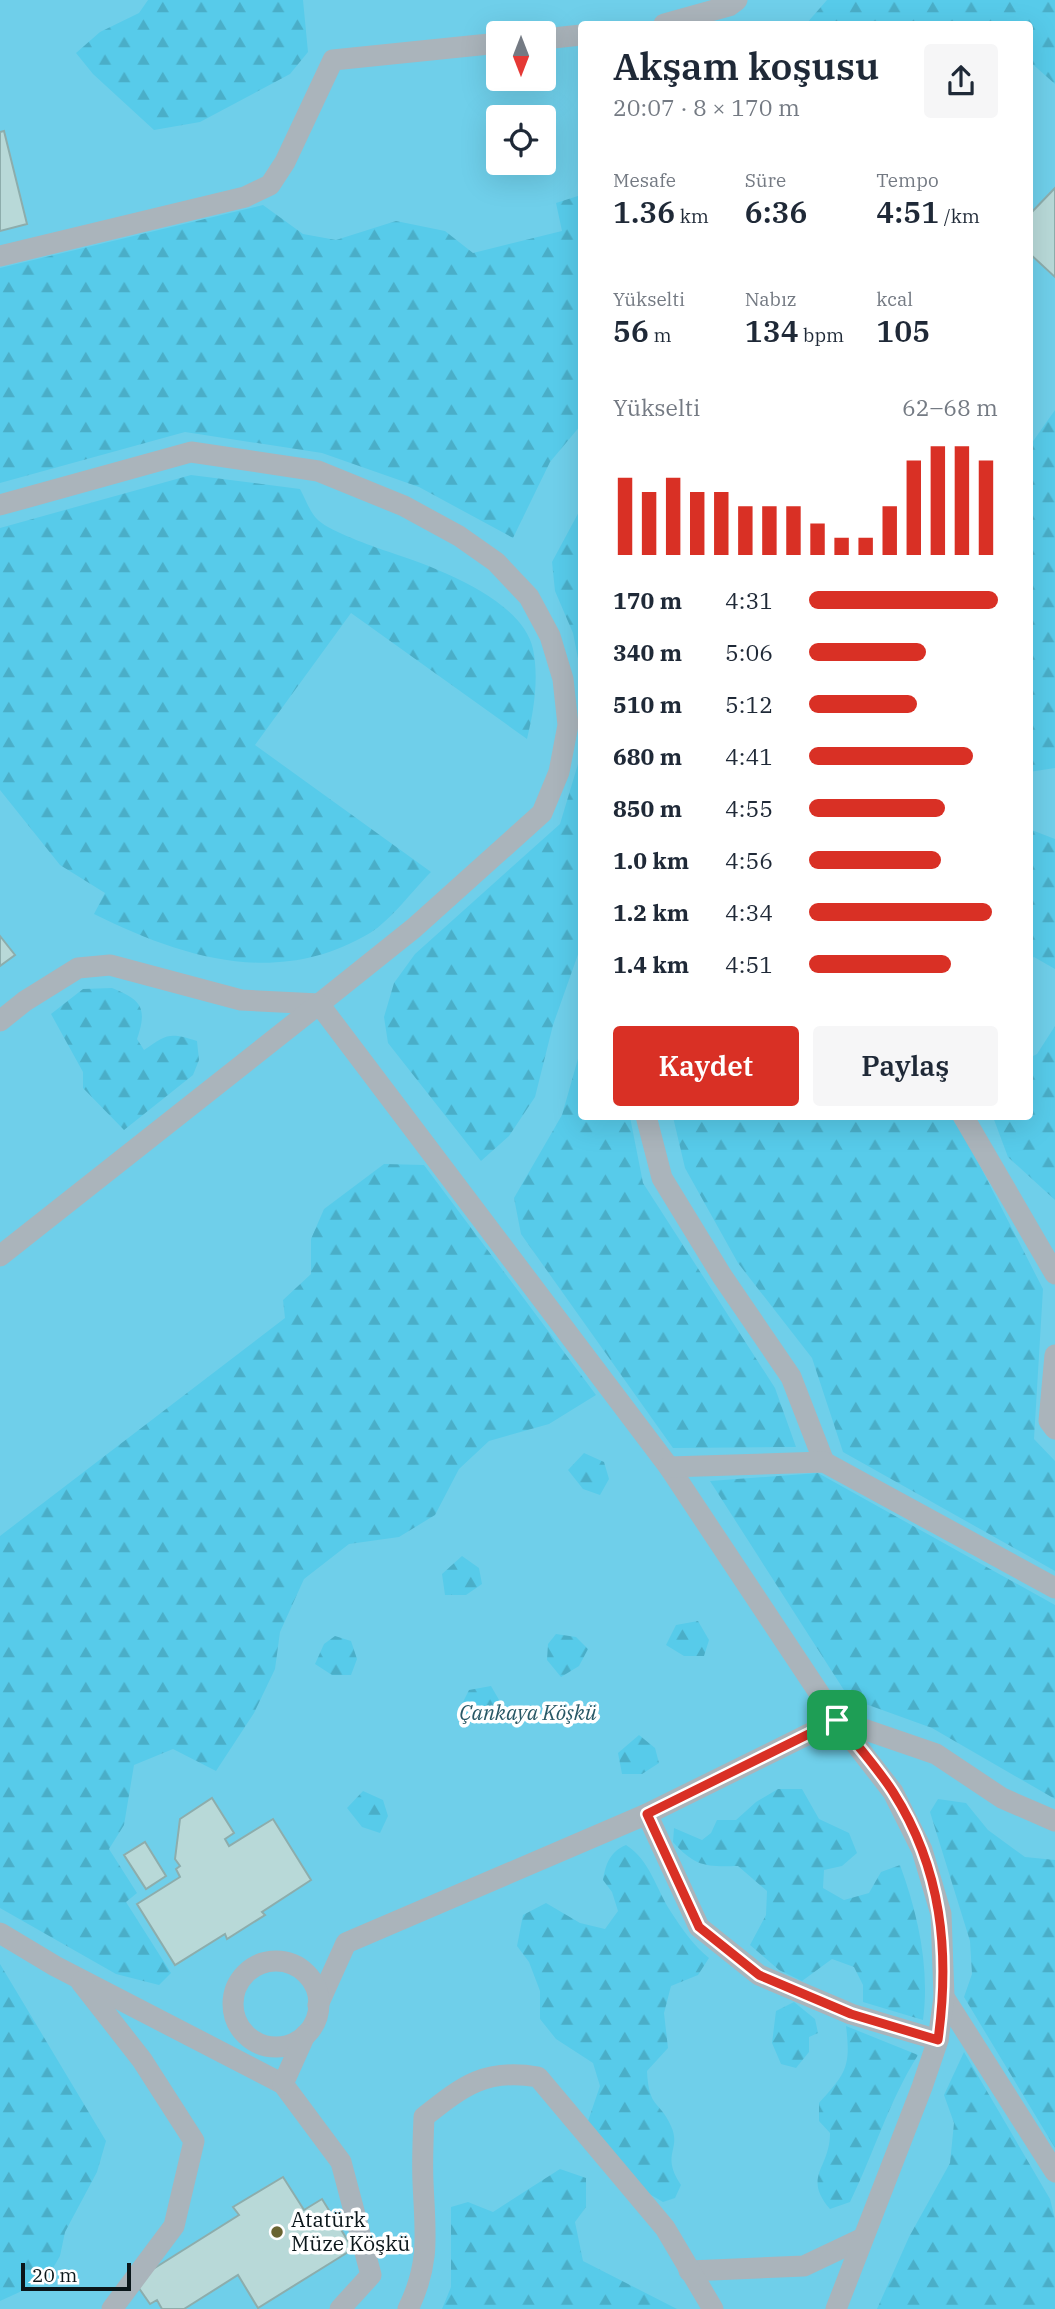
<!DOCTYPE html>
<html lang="tr">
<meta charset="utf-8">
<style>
body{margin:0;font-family:"IBM Plex Serif",serif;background:#f6f6f7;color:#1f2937;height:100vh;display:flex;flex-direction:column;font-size:26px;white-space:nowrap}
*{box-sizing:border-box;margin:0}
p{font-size:23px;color:#747a83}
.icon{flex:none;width:38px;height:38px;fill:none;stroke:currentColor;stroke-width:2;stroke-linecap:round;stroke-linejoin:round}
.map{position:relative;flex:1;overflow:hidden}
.drawer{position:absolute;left:578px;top:21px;width:455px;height:1099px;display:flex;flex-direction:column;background:#fff;border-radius:7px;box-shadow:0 7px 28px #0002}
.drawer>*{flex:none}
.needle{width:46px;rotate:180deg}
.fabs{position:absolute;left:486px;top:21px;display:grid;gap:14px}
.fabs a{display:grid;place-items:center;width:70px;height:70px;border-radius:7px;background:#fff;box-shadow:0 7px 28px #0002;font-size:35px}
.scale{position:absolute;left:21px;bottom:18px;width:110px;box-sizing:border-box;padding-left:7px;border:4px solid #0b161a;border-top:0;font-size:19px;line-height:24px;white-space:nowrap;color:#0b161a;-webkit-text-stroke:5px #fff;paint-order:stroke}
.pin{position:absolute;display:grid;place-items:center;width:60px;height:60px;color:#fff;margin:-30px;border-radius:14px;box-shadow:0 4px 10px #0006}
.round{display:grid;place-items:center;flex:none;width:74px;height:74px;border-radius:7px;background:#f6f6f7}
.head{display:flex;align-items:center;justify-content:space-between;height:119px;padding:0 35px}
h1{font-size:38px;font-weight:600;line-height:52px}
.stats{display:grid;grid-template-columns:repeat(3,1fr);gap:10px;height:119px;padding:7px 35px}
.stats div{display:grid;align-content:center}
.stats b{font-size:30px;font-weight:600}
.stats small{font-size:19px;font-weight:400}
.stats p{font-size:19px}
.chart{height:196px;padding:14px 35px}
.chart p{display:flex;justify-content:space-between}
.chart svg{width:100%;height:126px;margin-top:7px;stroke:#d93025;stroke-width:6}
.action{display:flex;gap:14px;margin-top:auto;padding:14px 35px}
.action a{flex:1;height:80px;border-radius:7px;background:#d93025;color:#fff;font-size:28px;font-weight:600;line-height:80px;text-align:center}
.action a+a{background:#f6f6f7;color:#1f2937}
ul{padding:0 35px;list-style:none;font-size:23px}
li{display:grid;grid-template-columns:112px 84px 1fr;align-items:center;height:52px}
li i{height:18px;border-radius:9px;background:#d93025}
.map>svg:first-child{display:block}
.green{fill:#6fcfea;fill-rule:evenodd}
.forest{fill:url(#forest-firs)}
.building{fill:#b8d9d8;stroke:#8dadac;stroke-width:2}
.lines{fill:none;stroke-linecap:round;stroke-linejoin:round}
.service{stroke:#aab4bb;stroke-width:21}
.route-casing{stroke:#fff;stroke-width:14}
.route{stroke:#d93025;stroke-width:9}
.poi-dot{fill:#696431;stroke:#fff;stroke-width:2.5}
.labels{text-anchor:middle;stroke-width:7;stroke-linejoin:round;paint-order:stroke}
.park-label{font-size:21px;font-style:italic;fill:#285866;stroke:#fff}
.poi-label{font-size:21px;fill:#0b161a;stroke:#fff;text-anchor:start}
</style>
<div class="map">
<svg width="1055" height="2309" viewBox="0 0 1055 2309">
<defs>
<pattern id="forest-firs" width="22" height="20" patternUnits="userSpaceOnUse" patternTransform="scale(1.75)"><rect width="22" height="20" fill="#57cbea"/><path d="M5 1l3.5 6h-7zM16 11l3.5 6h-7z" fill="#4aaec8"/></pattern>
</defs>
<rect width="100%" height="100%" fill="#def6fe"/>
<path class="green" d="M0 0H1055V2309H0ZM581 24H1029V1116H581ZM499 33H544V79H499ZM499 117H544V163H499Z"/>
<g class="forest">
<path d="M148 0H303L308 52 290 74 200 122 154 130 93 74 76 53 100 32 139 13Z"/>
<path d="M827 0H1055V84L1029 61V24H806Z"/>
<path d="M581 195V425L550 462 513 538 419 487 322 453 185 432 0 483V268L263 205 303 234 336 240 396 221 445 231 473 253 562 231 556 203Z"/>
<path d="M1055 410V768L1029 772V447Z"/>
<path d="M191 475 300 489C305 498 309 510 316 518 326 530 367 544 383 550 427 564 522 597 533 649 539 678 534 711 527 739L351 613 255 745 431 872C414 889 390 921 370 933 278 988 183 958 94 914L105 893 60 865 0 790V528Z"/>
<path d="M581 508V674L573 633 555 591 552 562Z"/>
<path d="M581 754V946L553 1025 535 1097 509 1136 481 1161 388 1043 384 1017 394 983 415 954 560 824Z"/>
<path d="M1029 829 1055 839V969L1034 957 1029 960Z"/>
<path d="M112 988C141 1000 148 1007 137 1039L144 1050C167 1034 169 1032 197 1041L199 1060 193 1075 124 1130 83 1088V1072L51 1014 83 989Z"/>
<path d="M1055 1026V1200L1008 1157 993 1117 1029 1116V1058L1037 1054Z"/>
<path d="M581 1048V1116L630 1117 643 1183 775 1388 796 1447 673 1448 521 1234 514 1198 562 1115Z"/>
<path d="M673 1117H955L1043 1289 1034 1439 1055 1461V1571L843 1452 812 1358 738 1263 685 1168Z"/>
<path d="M384 1164 424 1165 596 1395 549 1424 489 1441 459 1469 435 1515 399 1537 349 1544 304 1579 280 1632 275 1669 254 1713 216 1771 173 1749 134 1765 124 1825 109 1849 137 1893 126 1902 171 1973 159 1985 116 1974 0 1908V1536L285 1318 283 1300 311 1274V1239L324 1209Z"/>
<path d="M584 1453 604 1462 609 1479 600 1495 583 1489 568 1470Z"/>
<path d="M818 1473 1055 1605V1799L932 1728 849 1698 710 1481Z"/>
<path d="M462 1556 479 1568 482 1584 466 1595H445L442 1574Z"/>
<path d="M698 1621 709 1640 704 1656H684L666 1645 676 1625Z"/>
<path d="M556 1634 576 1637 588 1649 579 1666 561 1677 547 1660 548 1644Z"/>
<path d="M335 1636 351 1641 357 1659 351 1675H332L315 1664 324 1644Z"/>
<path d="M491 1686 502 1705 497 1721H477L459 1710 469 1690Z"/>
<path d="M639 1735 655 1748 659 1763 642 1774H622L618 1753Z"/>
<path d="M778 1789H802L819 1819 849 1833 857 1853 842 1866 824 1870 823 1888 844 1900 869 1893 881 1872 900 1865C918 1914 930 1968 923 2020L863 2002V1985L854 1967 832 1959 802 1981 779 1970 750 1945 766 1915 767 1891 738 1866C707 1867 695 1867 673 1842L674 1828 702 1840 711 1833 717 1820H736L756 1802Z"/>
<path d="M363 1791 383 1800 388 1816 380 1833 362 1827 347 1808Z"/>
<path d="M938 1799 966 1803 988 1830 1025 1857 1055 1860V2148L964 1997 972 1974 970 1941 930 1812Z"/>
<path d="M626 1845C650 1860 656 1889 671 1912 682 1929 693 1945 709 1958L698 1975 671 1986 664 2013 668 2048 647 2071C649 2110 659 2099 671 2126 682 2150 660 2154 681 2185L675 2198 663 2202 646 2192 588 2121 600 2086 593 2063 556 2039 540 2019V1991L529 1962 517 1946 523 1915 546 1903 580 1923 605 1929 618 1911 612 1892 603 1880C606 1863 610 1852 626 1845Z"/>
<path d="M0 1964 106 2141 97 2172 65 2232 60 2256 46 2280 0 2301Z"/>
<path d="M794 2002 815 2019 818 2033 809 2037V2052L796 2068 781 2064 772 2043 776 2011Z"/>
<path d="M846 2026 918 2055C889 2101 874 2153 850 2202L830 2209C802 2176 830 2169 830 2133L819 2121V2103C846 2073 851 2067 846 2026Z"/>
<path d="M964 2052 1050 2199 1055 2219V2309H877L909 2237 950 2163 954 2123 944 2095Z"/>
<path d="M560 2169 586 2178V2207L575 2222 583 2261 677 2309H442L451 2287V2207L468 2202 493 2212Z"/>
</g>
<g class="building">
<path d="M4 131 27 224 0 231V132Z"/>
<path d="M1055 188V277L1029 253V215Z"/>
<path d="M0 936 15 955 0 966Z"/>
<path d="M212 1798 234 1833 225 1839 229 1846 273 1819 311 1880 262 1912 265 1915 227 1939 225 1934 175 1965 137 1904 180 1877 176 1869 180 1866 175 1859 180 1819Z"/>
<path d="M145 1842 166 1876 146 1889 124 1855Z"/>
<path d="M283 2177 304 2210 322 2199 353 2249 258 2308 238 2275 184 2309H162L157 2300 150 2304 134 2281 239 2215 233 2207Z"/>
</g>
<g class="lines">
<g class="service">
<path d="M664 24 729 6 737 0"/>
<path d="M544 39 581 35"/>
<path d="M0 256 245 197 270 185 285 162 333 60 499 43"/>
<path d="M0 505 191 452 318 471 404 506 459 536 496 562 529 597 550 636 563 679 568 725 559 772 542 813 414 928 319 1004 241 1000 110 965 78 968 25 1001 0 1021"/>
<path d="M646 1116 662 1178 722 1276 791 1377 824 1462"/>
<path d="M963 1116 1055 1274"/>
<path d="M0 1256 319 1004 669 1467 837 1720 647 1814 346 1943 318 2005"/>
<path d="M1055 1355 1049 1421 1055 1429"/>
<path d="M669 1467 824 1462 1055 1588"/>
<path d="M647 1814 699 1927 759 1975 851 2014 938 2040"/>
<path d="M1055 1821 1002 1798 936 1754 837 1720 893 1792 922 1850 941 1914 944 1997 1055 2172"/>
<path d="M0 1933 55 1966 283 2084 341 2162 371 2275 340 2309"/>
<circle cx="276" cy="2004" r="43"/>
<path d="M81 1982 142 2060 194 2141 174 2226 112 2309"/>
<path d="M283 2084 305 2035"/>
<path d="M689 2271 804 2266 861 2239"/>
<path d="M408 2309C431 2262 425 2232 423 2182 422 2161 423 2139 424 2117 463 2086 485 2068 538 2077L665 2228 713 2309"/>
<path d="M836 2309 922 2087 938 2040 944 1997"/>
</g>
</g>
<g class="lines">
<g class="route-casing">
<path id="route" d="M837 1720C856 1744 877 1767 893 1792 942 1869 950 1952 938 2040L851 2014 759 1975 699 1927 647 1814Z"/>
</g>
<use href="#route" class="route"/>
</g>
<circle class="poi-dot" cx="277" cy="2232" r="7"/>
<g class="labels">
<g class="park-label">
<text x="528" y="1720">Çankaya Köşkü</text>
</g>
<g class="poi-label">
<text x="291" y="2227">Atatürk<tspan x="291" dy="24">Müze Köşkü</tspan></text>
</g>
</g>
</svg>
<div class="fabs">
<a><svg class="needle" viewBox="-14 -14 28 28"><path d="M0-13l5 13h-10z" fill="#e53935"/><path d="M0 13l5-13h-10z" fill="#747a83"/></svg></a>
<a><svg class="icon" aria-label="locate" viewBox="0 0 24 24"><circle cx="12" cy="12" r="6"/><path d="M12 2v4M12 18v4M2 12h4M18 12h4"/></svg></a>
</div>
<div class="scale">20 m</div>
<div class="pin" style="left:837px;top:1720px;background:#1e9e55"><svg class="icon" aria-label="arrive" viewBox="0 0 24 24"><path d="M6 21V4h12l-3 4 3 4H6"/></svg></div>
<section class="drawer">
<div class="head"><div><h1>Akşam koşusu</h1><p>20:07 · 8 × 170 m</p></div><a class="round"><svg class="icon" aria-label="share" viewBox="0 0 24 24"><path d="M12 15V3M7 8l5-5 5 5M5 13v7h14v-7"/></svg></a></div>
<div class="stats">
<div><p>Mesafe</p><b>1.36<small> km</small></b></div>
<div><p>Süre</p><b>6:36</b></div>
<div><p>Tempo</p><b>4:51<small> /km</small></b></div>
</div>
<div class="stats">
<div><p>Yükselti</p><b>56<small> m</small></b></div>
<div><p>Nabız</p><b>134<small> bpm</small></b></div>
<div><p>kcal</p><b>105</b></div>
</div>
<div class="chart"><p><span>Yükselti</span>62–68 m</p>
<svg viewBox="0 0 160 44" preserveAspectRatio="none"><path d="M5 44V17M15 44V22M25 44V17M35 44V22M45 44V22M55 44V27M65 44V27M75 44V27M85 44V33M95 44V38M105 44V38M115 44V27M125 44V11M135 44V6M145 44V6M155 44V11"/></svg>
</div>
<ul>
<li><b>170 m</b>4:31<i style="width:100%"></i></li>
<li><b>340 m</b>5:06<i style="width:62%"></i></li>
<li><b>510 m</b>5:12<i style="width:57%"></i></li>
<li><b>680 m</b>4:41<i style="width:87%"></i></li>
<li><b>850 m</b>4:55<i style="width:72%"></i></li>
<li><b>1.0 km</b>4:56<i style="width:70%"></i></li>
<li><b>1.2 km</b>4:34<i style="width:97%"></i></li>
<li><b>1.4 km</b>4:51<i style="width:75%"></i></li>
</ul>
<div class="action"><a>Kaydet</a><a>Paylaş</a></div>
</section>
</div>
